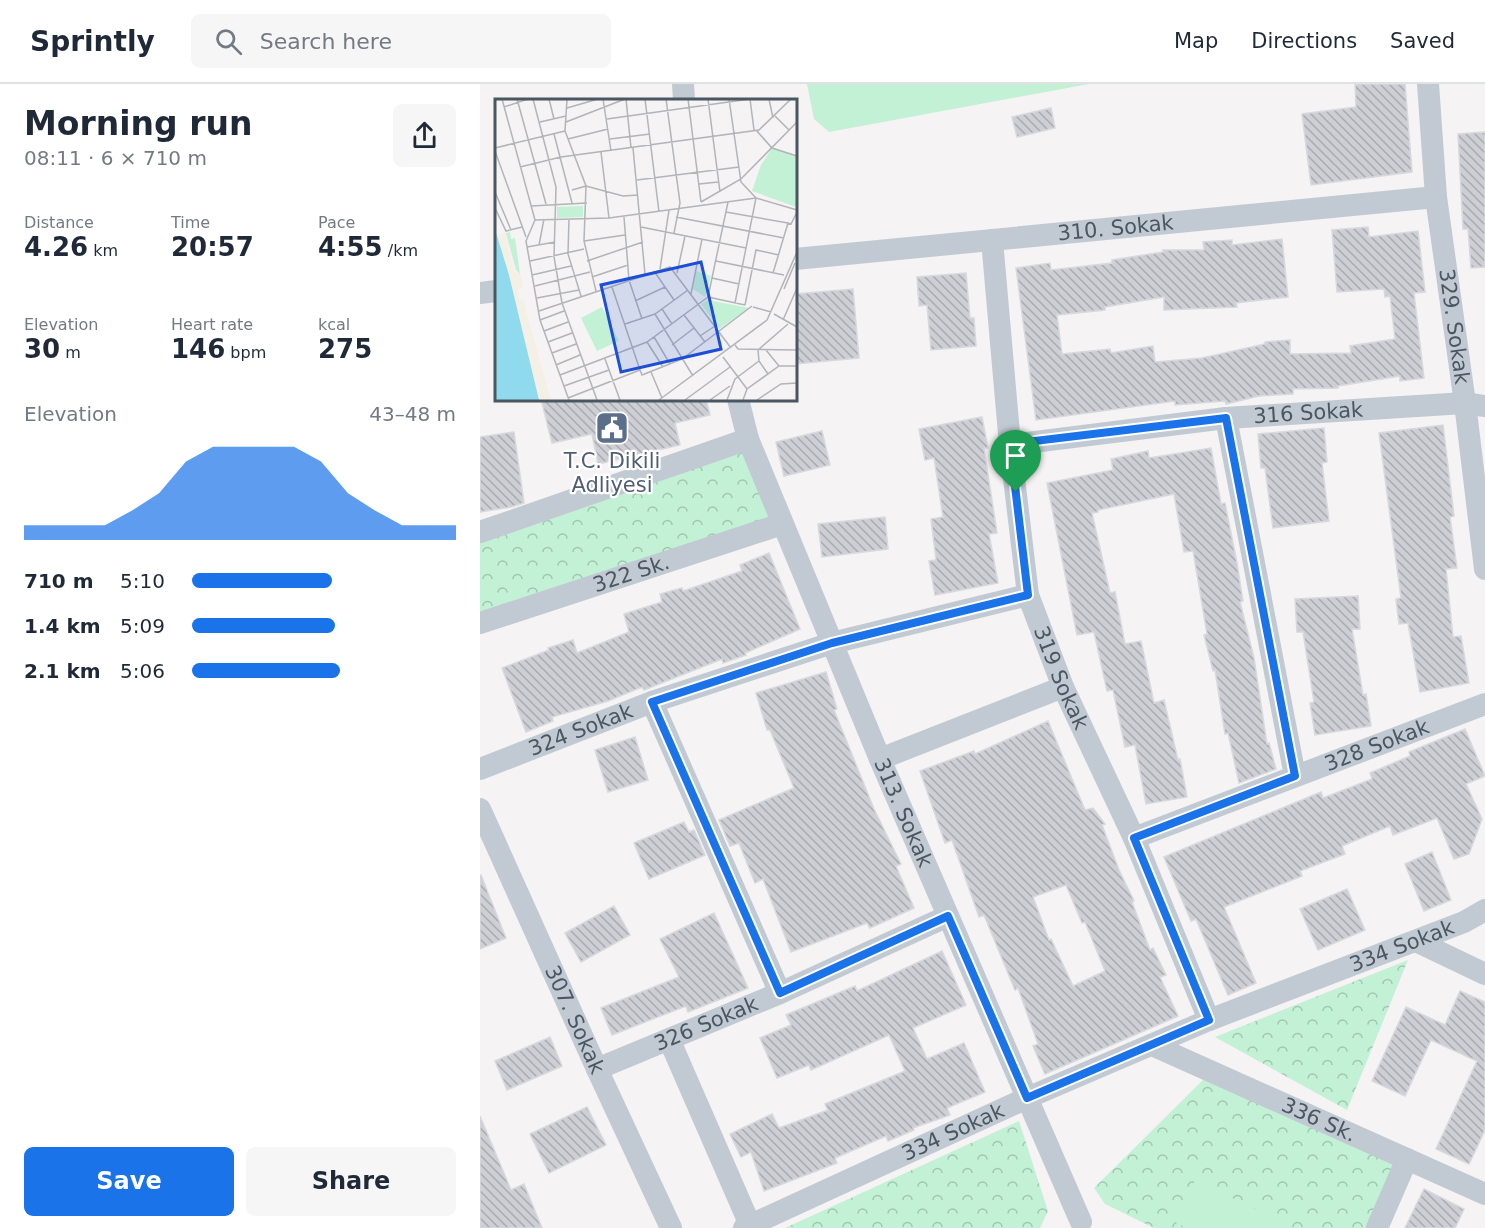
<!DOCTYPE html>
<meta charset="utf-8">
<style>
body{margin:0;font-family:"DejaVu Sans",sans-serif;background:#f6f6f7;color:#1f2937;height:100vh;display:flex;flex-direction:column;font-size:22px;white-space:nowrap}
*{box-sizing:border-box;margin:0}
p{font-size:20px;color:#747a83}
.icon{flex:none;width:33px;height:33px;fill:none;stroke:currentColor;stroke-width:2;stroke-linecap:round;stroke-linejoin:round}
.map{position:relative;flex:1;overflow:hidden}
.side{display:flex;flex-direction:column;background:#fff;width:480px}
.side>*{flex:none}
.pin{position:absolute;display:grid;place-items:center;width:51px;height:51px;color:#fff;margin:-62px -26px;border-radius:50% 50% 50% 0;rotate:-45deg;box-shadow:0 0 6px #0007}
.pin .icon{rotate:45deg}
.round{display:grid;place-items:center;flex:none;width:63px;height:63px;border-radius:9px;background:#f6f6f7}
.summary{display:flex;align-items:center;justify-content:space-between;height:102px;padding:0 24px}
h1{font-size:33px;font-weight:700;line-height:45px}
.metrics{display:grid;grid-template-columns:repeat(3,1fr);gap:9px;height:102px;padding:6px 24px}
.metrics div{display:grid;align-content:center}
.metrics b{font-size:26px;font-weight:700}
.metrics small{font-size:16px;font-weight:400}
.metrics p{font-size:16px}
.chart{height:168px;padding:12px 24px}
.chart p{display:flex;justify-content:space-between}
.chart svg{width:100%;height:108px;margin-top:6px;fill:#1a73e8;opacity:.7}
.cta{display:flex;gap:12px;margin-top:auto;padding:12px 24px}
.cta a{flex:1;height:69px;border-radius:9px;background:#1a73e8;color:#fff;font-size:24px;font-weight:700;line-height:69px;text-align:center}
.cta a+a{background:#f6f6f7;color:#1f2937}
ul{padding:0 24px;list-style:none;font-size:20px}
li{display:grid;grid-template-columns:96px 72px 1fr;align-items:center;height:45px}
li i{height:15px;border-radius:8px;background:#1a73e8}
header{display:flex;align-items:center;gap:36px;box-sizing:border-box;height:84px;padding:0 30px;background:#fff;border-bottom:2px solid #e0e1e3}
header strong{font-size:28px}
nav{display:flex;gap:33px;margin-inline-start:auto;font-size:21px}
.search{width:420px;height:54px;background:#f6f6f7;display:flex;align-items:center;gap:15px;box-sizing:border-box;padding:0 21px;border-radius:9px;color:#747a83;font-size:22px}
main{display:flex;flex:1;min-height:0}
.map>svg:first-child{display:block}
.park{fill:url(#park-crowns)}
.pitch{fill:#c3f1d5}
.building{fill:url(#building-back-hatch);stroke:#d7d9de;stroke-width:1.5;fill-rule:evenodd}
.lines{fill:none;stroke-linecap:round;stroke-linejoin:round}
.minor{stroke:#c1cad2;stroke-width:22}
.route-casing{stroke:#fff;stroke-width:12}
.route{stroke:#1a73e8;stroke-width:8}
.labels{text-anchor:middle;stroke-width:4.5;stroke-linejoin:round;paint-order:stroke}
.street-label{font-size:21px;fill:#4a5661;stroke:#fff}
.service-label{font-size:21px;fill:#4e5e75;stroke:#fff}
.inset-road{fill:none;stroke:#b1b4b9;stroke-width:1.5}
.view{fill:#1d4ed8;fill-opacity:0.15;stroke:#1d4ed8;stroke-width:3}
.inset-edge{fill:none;stroke:#4a5661;stroke-width:3}
</style>
<header>
<strong>Sprintly</strong>
<div class="search"><svg class="icon" aria-label="search" viewBox="0 0 24 24"><circle cx="10" cy="10" r="6"/><path d="M15 15l6 6"/></svg>Search here</div>
<nav><a>Map</a><a>Directions</a><a>Saved</a></nav>
</header>
<main>
<section class="side">
<div class="summary"><div><h1>Morning run</h1><p>08:11 · 6 × 710 m</p></div><a class="round"><svg class="icon" aria-label="share" viewBox="0 0 24 24"><path d="M12 15V3M7 8l5-5 5 5M5 13v7h14v-7"/></svg></a></div>
<div class="metrics">
<div><p>Distance</p><b>4.26<small> km</small></b></div>
<div><p>Time</p><b>20:57</b></div>
<div><p>Pace</p><b>4:55<small> /km</small></b></div>
</div>
<div class="metrics">
<div><p>Elevation</p><b>30<small> m</small></b></div>
<div><p>Heart rate</p><b>146<small> bpm</small></b></div>
<div><p>kcal</p><b>275</b></div>
</div>
<div class="chart"><p><span>Elevation</span>43–48 m</p>
<svg viewBox="0 0 160 44" preserveAspectRatio="none"><path d="M0 44V38L10 38L20 38L30 38L40 32L50 25L60 12L70 6L80 6L90 6L100 6L110 12L120 25L130 32L140 38L150 38L160 38V44z"/></svg>
</div>
<ul>
<li><b>710 m</b>5:10<i style="width:53%"></i></li>
<li><b>1.4 km</b>5:09<i style="width:54%"></i></li>
<li><b>2.1 km</b>5:06<i style="width:56%"></i></li>
</ul>
<div class="cta"><a>Save</a><a>Share</a></div>
</section>
<div class="map">
<svg width="1005" height="1144" viewBox="0 0 1005 1144">
<defs>
<pattern id="park-crowns" width="20" height="18" patternUnits="userSpaceOnUse" patternTransform="scale(1.5)"><rect width="20" height="18" fill="#c3f1d5"/><path d="M2 6a3 3 0 1 1 6 0M12 15a3 3 0 1 1 6 0" fill="none" stroke="#a0c6b0"/></pattern>
<pattern id="building-back-hatch" width="6" height="6" patternUnits="userSpaceOnUse" patternTransform="scale(1.5)"><rect width="6" height="6" fill="#cdcfd5"/><path d="M-1 5l2 2M0 0l6 6M5-1l2 2" fill="none" stroke="#a8abb0"/></pattern>
</defs>
<rect width="100%" height="100%" fill="#f5f3f3"/>
<g class="park">
<path d="M268 355 302 440 0 539V448Z"/>
<path d="M928 876 867 1026 735 953Z"/>
<path d="M725 994 915 1076 886 1144H674L625 1120 614 1104Z"/>
<path d="M539 1037 568 1127 560 1144H305Z"/>
</g>
<g class="pitch">
<path d="M327 0H609L349 48 334 35Z"/>
<path d="M715 1096 797 1136 793 1144H707L696 1139Z"/>
</g>
<g class="building">
<path d="M875 0H925L932 88 831 101 822 30 876 23Z"/>
<path d="M571 24 575 44 537 53 532 33Z"/>
<path d="M1005 48V183L991 184 988 145H983L978 50Z"/>
<path d="M888 143 889 153 938 147 945 208 934 209 944 294 920 297V292L858 302V304L813 305V310L779 312 746 320 745 317 695 321V317L556 336 536 184 570 179 571 186 632 179V176L683 168V166H724L723 158 752 156V161L802 155 808 213 756 219 757 223 684 226V213L625 223V226L577 231 582 270 630 265 631 269 673 262 675 278 722 274 785 260V258L810 256V270L871 269 870 262 915 255 910 212 905 213 904 205 857 208 852 146Z"/>
<path d="M486 189 490 234H494L496 262 451 266 447 221 439 222 437 193Z"/>
<path d="M373 205 379 274 315 280V210Z"/>
<path d="M61 315H226L230 331 195 339 200 361 118 380 112 350 72 359Z"/>
<path d="M502 333 508 364H504L517 449 509 450 518 499 455 511 449 477 456 476 451 435 463 433 454 374 445 376 439 345Z"/>
<path d="M963 341 974 432 970 433 977 484 966 485 973 553 981 552 989 599 940 608 928 539 919 540 916 515 921 514 899 349Z"/>
<path d="M844 344 847 378 842 379 849 437 793 444 785 384H781L778 350Z"/>
<path d="M342 347 350 381 304 392 296 358Z"/>
<path d="M34 348 44 419 31 423 0 428V353Z"/>
<path d="M731 364 741 420 745 419 757 479 763 517 760 518 774 574 787 660 789 659 796 685 759 699 748 649 745 650 735 586 733 587 724 551 727 550 713 467 704 468 694 410 618 426V428L612 429 630 509 635 508 645 560 661 557 674 619 684 616 698 676 700 675 707 713 666 720 655 661 645 663 633 606 627 607 614 548 597 551 567 399 633 386 631 375 668 367 669 374Z"/>
<path d="M405 433 408 465 342 473 338 440Z"/>
<path d="M289 469 320 545 265 569 266 571 243 579 242 575 164 606 162 603 128 617 72 633 73 637 46 648 22 584 69 566 68 564 93 556 97 569 149 548 144 530 182 518 180 510 202 504 203 507 262 487 260 481Z"/>
<path d="M878 512 880 545H872L883 611 886 610 891 642 835 651 830 619 834 618 823 548H817L815 515Z"/>
<path d="M346 588 357 625 354 626 394 725 421 780 416 782 434 824 390 844 387 839 311 868 283 795 275 799 259 759 250 762 239 736 314 704 290 646H287L276 609Z"/>
<path d="M568 637 605 726 613 724 625 740 622 741 639 786 654 817 652 818 670 866 673 864 686 891 680 893 698 932 565 990 553 962 558 960 538 904 535 906 504 831 499 833 472 756 465 759 440 687 494 667 495 670ZM586 801 602 839 605 838 625 887 593 902 571 855 569 856 553 813Z"/>
<path d="M985 645 1005 692 986 700 1002 735 989 770 974 775 957 734 913 751 910 742 862 762 865 770 820 787 822 792 744 823 776 899 748 911 716 835 711 837 684 773 841 708 843 714 892 695 890 689 930 672 929 668Z"/>
<path d="M155 653 168 696 128 708 115 666Z"/>
<path d="M204 738 209 748 214 746 225 771 169 795 154 759Z"/>
<path d="M952 768 971 816 944 827 925 780Z"/>
<path d="M1 791 26 854 0 865V792Z"/>
<path d="M867 805 885 846 838 866 820 825Z"/>
<path d="M134 822 150 851 101 878 85 849Z"/>
<path d="M234 829 268 904 208 928 206 922 132 951 121 924 199 893 180 855Z"/>
<path d="M462 867 486 921 433 944 447 975 484 959 505 1008 467 1024 470 1031 433 1044 434 1046 408 1057 406 1052 355 1074 357 1079 284 1107 271 1068 261 1073 250 1050 292 1030 299 1044 348 1026 345 1020 425 987 409 951 331 986 329 981 297 994 280 954 311 941 306 931 375 902 377 907Z"/>
<path d="M980 907 1005 918V1046L989 1080 956 1065 997 977 951 956 925 1012 892 997 926 923 965 941Z"/>
<path d="M70 953 82 982 27 1006 15 977Z"/>
<path d="M107 1023 126 1061 69 1089 50 1050Z"/>
<path d="M0 1032 31 1106 44 1100 62 1144H0Z"/>
<path d="M944 1105 984 1125 975 1144H925Z"/>
</g>
<g class="lines">
<g class="minor">
<path d="M203 0 204 16"/>
<path id="s1" d="M948 0 956 113 985 319 1005 485"/>
<path id="s2" d="M512 156 530 361 548 511 583 603 654 754 729 936"/>
<path id="s3" d="M315 175 956 113"/>
<path d="M0 209 16 207"/>
<path id="s4" d="M258 315 268 355 400 675 601 1138"/>
<path d="M746 334 815 692"/>
<path id="s5" d="M530 361 746 334 985 319 1005 322"/>
<path d="M0 448 268 355"/>
<path id="s6" d="M0 539 302 440"/>
<path d="M172 618 300 909"/>
<path d="M400 675 583 603"/>
<path id="s7" d="M0 685 172 618 352 559 548 511"/>
<path id="s8" d="M0 725 117 985 191 1144"/>
<path id="s9" d="M654 754 1005 620"/>
<path d="M936 857 1005 890"/>
<path d="M189 955 270 1141"/>
<path id="s10" d="M672 961 1005 1110"/>
<path id="s11" d="M117 985 300 909 468 832"/>
<path id="s12" d="M264 1144 547 1014 729 936 984 838 1005 826"/>
<path d="M897 1144 927 1075"/>
</g>
</g>
<g class="lines">
<g class="route-casing">
<path id="route" d="M746 334 815 692 654 754 729 936 547 1014 468 832 300 909 172 618 352 559 548 511 530 360Z"/>
</g>
<use href="#route" class="route"/>
</g>
<defs>
<g id="civic-square" transform="scale(1.725)"><rect x="-9" y="-9" width="18" height="18" rx="4" fill="#5c6f8a" stroke="#fff"/><path d="M-.6-6.5H3V-4.5H.6V-3L4-1V1h2V6H-6V1h2V-1L-.6-3ZM-1.2 2.5V6h2.4V2.5Z" fill="#fff"/></g>
</defs>
<g fill-rule="evenodd">
<use href="#civic-square" x="132" y="344"/>
</g>
<g class="labels">
<g class="street-label">
<text dy="7" stroke="none"><textPath href="#s3" startOffset="322">310. Sokak</textPath></text>
<text dy="7" stroke="none"><textPath href="#s1" startOffset="244">329. Sokak</textPath></text>
<text dy="7" stroke="none"><textPath href="#s5" startOffset="300">316 Sokak</textPath></text>
<text dy="7" stroke="none"><textPath href="#s6" startOffset="159">322 Sk.</textPath></text>
<text dy="7" stroke="none"><textPath href="#s2" startOffset="446">319 Sokak</textPath></text>
<text dy="7" stroke="none"><textPath href="#s7" startOffset="108">324 Sokak</textPath></text>
<text dy="7" stroke="none"><textPath href="#s9" startOffset="260">328 Sokak</textPath></text>
<text dy="7" stroke="none"><textPath href="#s4" startOffset="446">313. Sokak</textPath></text>
<text dy="7" stroke="none"><textPath href="#s12" startOffset="716">334 Sokak</textPath></text>
<text dy="7" stroke="none"><textPath href="#s8" startOffset="231">307. Sokak</textPath></text>
<text dy="7" stroke="none"><textPath href="#s11" startOffset="118">326 Sokak</textPath></text>
<text dy="7" stroke="none"><textPath href="#s10" startOffset="183">336 Sk.</textPath></text>
<text dy="7" stroke="none"><textPath href="#s12" startOffset="230">334 Sokak</textPath></text>
</g>
<g class="service-label">
<text x="132" y="384">T.C. Dikili<tspan x="132" dy="24">Adliyesi</tspan></text>
</g>
</g>
<g transform="translate(15 15)">
<rect width="302" height="302" fill="#f5f3f3"/>
<path d="M15 133 16 140 20 139 25 175 21 171 11 134Z" fill="#c3f1d5"/>
<path d="M10 133 19 172 26 176 28 189 23 190 24 200 28 201 56 301H44L2 136Z" fill="#f5f0e5"/>
<path d="M277 49 301 57V108L257 92 266 66Z" fill="#c3f1d5"/>
<path d="M88 107V118L62 119V108ZM201 172 216 177 210 198 198 190ZM213 201 254 209 224 230 206 205Z" fill="#c3f1d5"/>
<path d="M107 208 124 242 102 252 86 219Z" fill="#c3f1d5"/>
<path d="M0 130 14 176 44 301H0Z" fill="#90daee"/>
<path class="inset-road" d="M7 0 40 121 31 142 45 221 74 301M22 0 51 105M38 0 61 88 59 158 67 204 102 301M54 0 59 20M72 0 70 32 91 87 89 142 101 192M108 0 116 52M131 0 136 49M150 0 164 113M171 0 185 104 179 134M193 0 206 103M213 0 225 93M234 0 246 83 261 99 240 204M255 0 259 31M274 0 278 19M9 8 33 0M72 9 103 0M280 17 294 31M112 20 255 0M45 23 71 17M71 23 130 0M261 31 277 49 302 57M59 35 77 104M73 40 113 30M115 40 155 35M0 49 70 32M138 49 150 175M0 52 31 138M106 53 114 119M25 68 66 58 264 31 296 0M142 81 244 68M204 85 223 83M77 91 91 87 128 97 143 96M0 93 16 131M206 103 246 80 302 23M36 107 92 104M0 109 11 132 27 128M231 113 293 124M129 118 134 181 147 220M181 118 289 139M74 120 73 155 86 197M40 121 114 119 261 99 302 111M146 128 251 149M89 142 130 136M44 146 49 120M32 148 60 143M35 162 89 150M92 162 148 143M221 162 289 176M165 170 174 111M159 172 179 201M182 174 190 137M278 174 293 124 296 125 302 113M37 176 76 167M97 178 133 166M217 179 244 185M40 187 95 173M117 188 145 271M289 190 300 164M196 195 207 140M213 198 233 103M213 198 250 206M42 199 84 191M140 202 170 188M250 206 261 151 284 156M258 208 276 213M167 210 177 225M44 212 175 168 236 249M160 215 198 277M279 215 302 228M189 216 210 243M45 221 69 212M288 221 302 189M130 225 160 215 193 191M49 232 73 223M205 237 220 227M159 238 175 265M53 243 77 234M152 243 168 268M177 246 199 229M240 246 243 250 302 251M271 251 284 267M57 254 81 245M228 258 252 290M110 260 125 301M61 266 85 256M156 273 167 299M273 275 264 262 263 251 293 225M65 276 152 243 213 198M69 287 114 271M73 299 145 271 147 276 187 260 257 207M164 301 272 221 302 153M190 301 235 268M215 301 235 287M232 301 240 280 264 262M248 301 252 290 284 267H302M262 301 286 285 302 284"/>
<path class="view" d="M206 163 226 250 126 273 106 186Z"/>
<rect width="302" height="302" class="inset-edge"/>
</g>
</svg>
<div class="pin" style="left:536px;top:408px;background:#1e9e55"><svg class="icon" aria-label="arrive" viewBox="0 0 24 24"><path d="M6 21V4h12l-3 4 3 4H6"/></svg></div>
</div>
</main>
